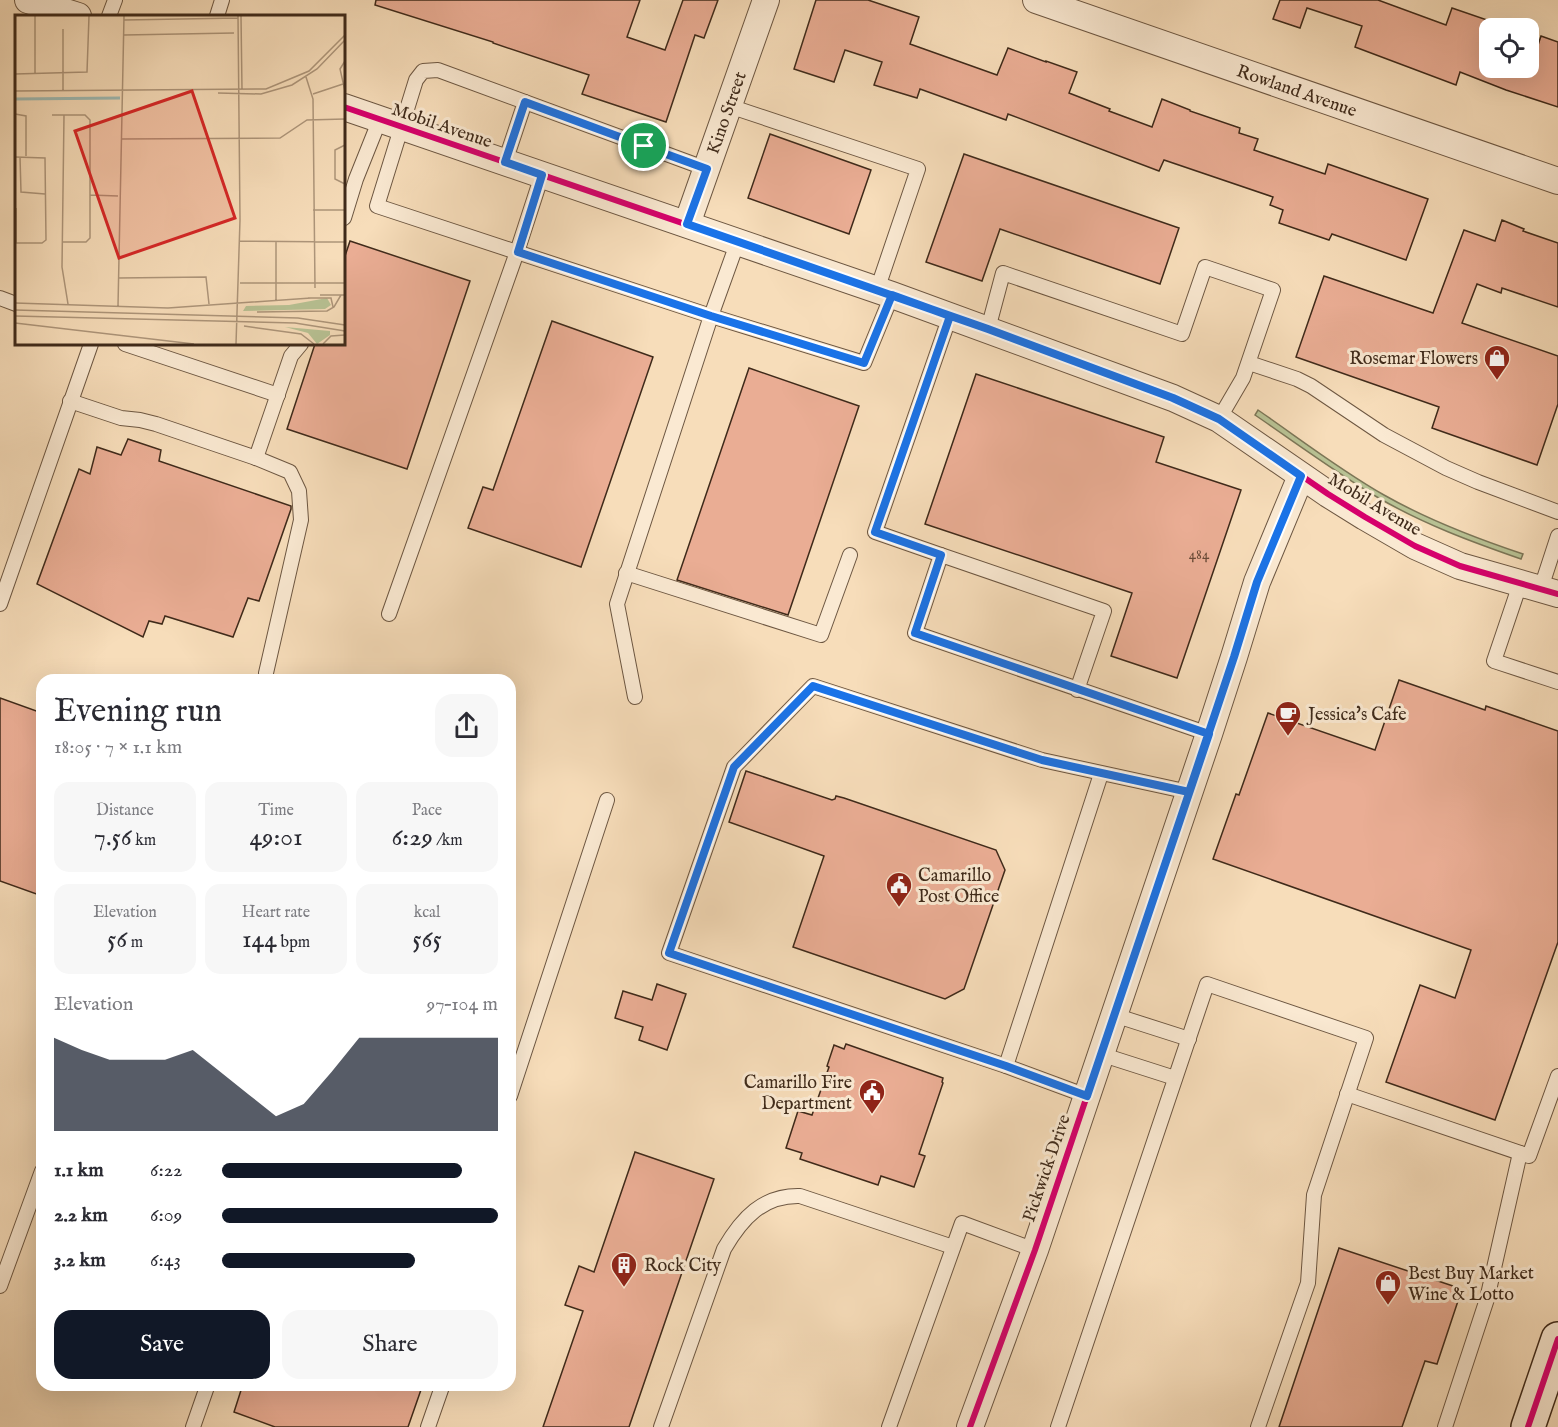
<!DOCTYPE html>
<meta charset="utf-8">
<style>
body{margin:0;font-family:"IM FELL English",serif;background:#f7f7f7;color:#2b2b33;height:100vh;display:flex;flex-direction:column;font-size:22px;white-space:nowrap}
*{box-sizing:border-box;margin:0}
p{font-size:20px;color:#7c7c81}
.icon{flex:none;width:33px;height:33px;fill:none;stroke:currentColor;stroke-width:2;stroke-linecap:round;stroke-linejoin:round}
.map{position:relative;flex:1;overflow:hidden}
.drawer{position:absolute;left:36px;top:674px;width:480px;height:717px;display:flex;flex-direction:column;background:#fff;border-radius:18px;box-shadow:0 6px 24px #0002}
.drawer>*{flex:none}
.controls{position:absolute;left:1479px;top:18px;display:grid;gap:12px}
.controls a{display:grid;place-items:center;width:60px;height:60px;border-radius:12px;background:#fff;box-shadow:0 6px 24px #0002;font-size:30px}
.pin{position:absolute;display:grid;place-items:center;width:51px;height:51px;color:#fff;margin:-26px;border:3px solid #fff;border-radius:50%;box-shadow:0 2px 6px #0007}
.round{display:grid;place-items:center;flex:none;width:63px;height:63px;border-radius:18px;background:#f7f7f7}
.overview{display:flex;align-items:center;justify-content:space-between;height:102px;padding:0 18px}
h1{font-size:33px;font-weight:600;line-height:45px}
.metrics{display:grid;grid-template-columns:repeat(3,1fr);gap:9px;height:102px;padding:6px 18px}
.metrics div{display:grid;align-content:center;border-radius:15px;background:#f7f7f7;text-align:center}
.metrics b{font-size:26px;font-weight:600}
.metrics small{font-size:16px;font-weight:400}
.metrics p{font-size:16px}
.chart{height:168px;padding:12px 18px}
.chart p{display:flex;justify-content:space-between}
.chart svg{width:100%;height:108px;margin-top:6px;fill:#111827;opacity:.7}
.action{display:flex;gap:12px;margin-top:auto;padding:12px 18px}
.action a{flex:1;height:69px;border-radius:18px;background:#111827;color:#fff;font-size:24px;font-weight:600;line-height:69px;text-align:center}
.action a+a{background:#f7f7f7;color:#2b2b33}
ul{padding:0 18px;list-style:none;font-size:20px}
li{display:grid;grid-template-columns:96px 72px 1fr;align-items:center;height:45px}
li i{height:15px;border-radius:8px;background:#111827}
.map>svg:first-child{display:block}
.green{fill:#b8c294;stroke:#7c7657;stroke-width:1.5}
.building{fill:#eaad94;stroke:#3f2a1a;stroke-width:1.5}
.lines{fill:none;stroke-linecap:round;stroke-linejoin:round}
.lane-casing{stroke:#6d5742;stroke-width:16}
.street-casing{stroke:#6d5742;stroke-width:28}
.secondary-casing{stroke:#3f2a1a;stroke-width:36}
.lane{stroke:#fae9d2;stroke-width:14}
.street{stroke:#fae9d2;stroke-width:26}
.secondary{stroke:#fae9d2;stroke-width:33}
.cycleway-casing{stroke:#fae9d2;stroke-width:10}
.cycleway{stroke:#d6006c;stroke-width:6}
.route-casing{stroke:#fff;stroke-width:12}
.route{stroke:#1a73e8;stroke-width:8}
.labels{text-anchor:middle;stroke-width:6;stroke-linejoin:round;paint-order:stroke}
.number-label{font-size:15px;fill:#6a4b38}
.street-label{font-size:18px;fill:#3f2a1a;stroke:#fae9d2}
.poi-label{font-size:18px;fill:#3f2a1a;stroke:#fae9d2;text-anchor:start}
.inset-river{fill:none;stroke:#9ebbb5;stroke-width:3}
.inset-road{fill:none;stroke:#ad957a;stroke-width:1.5}
.view{fill:#d62828;fill-opacity:0.15;stroke:#d62828;stroke-width:3}
.inset-edge{fill:none;stroke:#3f2a1a;stroke-width:3}
</style>
<div class="map">
<svg width="1558" height="1427" viewBox="0 0 1558 1427">
<rect width="100%" height="100%" fill="#f7ddba"/>
<filter id="stains"><feTurbulence type="fractalNoise" baseFrequency=".00333" numOctaves="4"/><feColorMatrix values="0 0 0 0 .2 0 0 0 0 .09 0 0 0 0 .02 0 0 0 .5 -.17"/></filter>
<radialGradient id="worn" r=".72"><stop offset=".6" stop-color="#630" stop-opacity="0"/><stop offset="1" stop-color="#630" stop-opacity=".3"/></radialGradient>
<path class="green" d="M1258 410C1300 439 1340 470 1384 495 1428 520 1475 538 1523 554L1521 559C1472 542 1423 524 1377 497 1335 472 1296 443 1255 415Z"/>
<g class="building">
<path d="M376 0H640L627 37 665 50 683 0H718L704 38 695 35 666 122 582 94 589 75 493 43V42L375 5Z"/>
<path d="M816 0H868L919 17 910 44 997 75 1008 48 1046 62V61L1077 72 1069 93 1110 109 1109 111 1152 127 1162 99 1190 110V111L1240 128 1239 133 1258 139 1254 150 1325 174 1328 164 1428 199 1406 260 1332 234 1329 240 1279 223 1283 210 1270 205 1273 197 1164 160 1159 171 1008 114 1006 120 920 89 917 98 874 85 882 62 845 50 834 82 794 69Z"/>
<path d="M1280 0H1378L1446 25 1452 8 1490 21V68H1528V46L1537 48 1541 36 1558 42V107L1506 90 1460 72 1456 85 1355 47 1362 26 1307 8 1300 28 1273 19Z"/>
<path d="M770 134 871 170 849 234 748 198Z"/>
<path d="M964 154 1179 228 1160 284 1000 229 982 281 926 262Z"/>
<path d="M1502 220 1524 229 1523 231 1558 243V307L1502 288 1501 293 1477 284 1462 323 1558 356V404L1537 465 1432 428 1439 407 1296 357 1324 276 1433 313 1464 230 1495 241Z"/>
<path d="M350 241 470 281 407 469 287 429 315 344H344V259Z"/>
<path d="M552 321 653 357 581 567 468 528 483 487 493 490Z"/>
<path d="M749 368 859 406 788 615 677 580Z"/>
<path d="M976 374 1164 437 1156 462 1241 490 1177 678 1111 656 1132 593 925 524Z"/>
<path d="M128 439 161 450 159 461 291 506V509L259 601 248 598 233 637 165 616 162 624 149 621 143 637 37 584 79 469 90 474 97 447 121 455Z"/>
<path d="M1399 680 1485 710 1486 706 1558 731V942L1495 1120 1386 1082 1420 985 1455 998 1471 950 1213 859 1236 794 1239 795 1268 713 1375 750Z"/>
<path d="M0 698 42 713V896L0 881Z"/>
<path d="M746 771 832 800 835 799 836 796 844 798 996 850 1005 870 964 989 945 999 793 947 824 856 729 822Z"/>
<path d="M657 984 686 994 667 1050 639 1040 643 1027 615 1018 623 991 652 1000Z"/>
<path d="M846 1044 943 1078 942 1082 943 1083 919 1154 925 1156 914 1187 881 1176 878 1185 800 1159 802 1153 786 1148 798 1111 812 1115 829 1067 827 1066 834 1045 844 1049Z"/>
<path d="M635 1152 714 1179 629 1427H543L583 1311 565 1305 579 1266 594 1272Z"/>
<path d="M1339 1248 1462 1289 1437 1364 1425 1361 1402 1427H1279Z"/>
<path d="M243 1384H423L408 1427H275L234 1412Z"/>
</g>
<g class="lines">
<g class="lane-casing">
<g id="lane">
<path d="M109 16 115 0"/>
<path d="M217 16 222 0"/>
<path d="M729 106 918 169 877 290"/>
<path d="M505 162 525 102"/>
<path d="M707 169 438 70 423 71 416 80 377 206 711 316 864 363 892 295"/>
<path d="M344 218 356 179 380 119"/>
<path d="M0 298 16 304"/>
<path d="M988 329 1003 273 1182 334 1205 267 1273 290 1243 378 1219 419"/>
<path d="M125 344 278 395"/>
<path d="M1249 363 1297 379 1311 386 1384 435 1446 468 1478 482 1558 512"/>
<path d="M70 401 121 418 140 420 156 424 256 458 291 356 301 344"/>
<path d="M256 458 290 472 299 491 301 520 266 673"/>
<path d="M941 555 875 532 950 316"/>
<path d="M626 573 821 635 850 555"/>
<path d="M1520 584 1494 661 1558 682"/>
<path d="M1541 588 1558 536"/>
<path d="M0 604 91 344"/>
<path d="M389 614 517 252 542 175"/>
<path d="M1077 690 1104 611 941 555 915 633 1209 734"/>
<path d="M635 697 617 604 711 316 738 241"/>
<path d="M1114 1015 1189 1039"/>
<path d="M1100 1054 1175 1078"/>
<path d="M1006 1066 1101 774"/>
<path d="M1347 1094 1529 1156 1558 1076"/>
<path d="M510 1096 607 800"/>
<path d="M1087 1096 1006 1066 669 953 734 767 813 686 1042 760 1189 792"/>
<path d="M0 1286 42 1171"/>
<path d="M193 1427 208 1384"/>
<path d="M428 1427 443 1384"/>
<path d="M661 1427 724 1249C742 1218 763 1195 800 1196L953 1247"/>
<path d="M889 1427 962 1223 1035 1250"/>
<path d="M1058 1427 1207 984 1366 1038 1314 1195 1308 1283 1258 1427"/>
<path d="M1445 1427 1487 1299 1520 1153"/>
</g>
</g>
<g class="street-casing">
<g id="street">
<path d="M28 0 78 16"/>
<path id="s1" d="M1036 0 1558 181"/>
<path d="M344 107 892 295 1173 398 1219 419 1328 494 1365 517 1415 546 1460 566 1558 594"/>
<path id="s2" d="M687 224 766 0"/>
<path d="M970 1427 1035 1250 1209 734 1234 657 1257 582 1301 476"/>
</g>
</g>
<g class="secondary-casing">
<path id="secondary" d="M1528 1427 1558 1339"/>
</g>
<use href="#lane" class="lane"/>
<use href="#street" class="street"/>
<use href="#secondary" class="secondary"/>
<g class="cycleway-casing">
<g id="cycleway">
<path d="M344 107 892 295 1173 398 1219 419 1328 494 1365 517 1415 546 1460 566 1558 594"/>
<path d="M970 1427 1035 1250 1209 734 1234 657 1257 582 1301 476"/>
<path d="M1528 1427 1558 1339"/>
</g>
</g>
<use href="#cycleway" class="cycleway"/>
</g>
<g class="lines">
<g class="route-casing">
<path id="route" d="M644 146 707 169 687 224 988 329 1173 398 1219 419 1301 476 1257 582 1234 657 1189 792 1042 760 813 686 734 767 669 953 1006 1066 1087 1096 1209 734 915 633 941 555 875 532 950 316 892 295 864 363 711 316 518 252 542 175 505 162 525 102 644 146"/>
</g>
<use href="#route" class="route"/>
</g>
<defs>
<g id="shop-pin" transform="scale(1.35)"><path d="M0 17L-7.5 6A9.5 9.5 0 1 1 7.5 6Z" fill="#8f2418" stroke="#fae9d2"/><path d="M-5-2.5h2.3a2.7 3.5 0 0 1 5.4 0H5L5.5 6h-11ZM-1.5-2.5h3a1.5 2.3 0 0 0-3 0Z" fill="#fff"/></g>
<g id="cafe-pin" transform="scale(1.35)"><path d="M0 17L-7.5 6A9.5 9.5 0 1 1 7.5 6Z" fill="#8f2418" stroke="#fae9d2"/><path d="M-5.5-4.5H6V0H3Q3 3.5 0 3.5H-2.5Q-5.5 3.5-5.5 0ZM3-3.2v2h1.7v-2ZM-6 4.5H4V6H-6Z" fill="#fff"/></g>
<g id="civic-pin" transform="scale(1.35)"><path d="M0 17L-7.5 6A9.5 9.5 0 1 1 7.5 6Z" fill="#8f2418" stroke="#fae9d2"/><path d="M-.6-6.5H3V-4.5H.6V-3L4-1V1h2V6H-6V1h2V-1L-.6-3ZM-1.2 2.5V6h2.4V2.5Z" fill="#fff"/></g>
<g id="building-pin" transform="scale(1.35)"><path d="M0 17L-7.5 6A9.5 9.5 0 1 1 7.5 6Z" fill="#8f2418" stroke="#fae9d2"/><path d="M-4-6H4V6H1V3H-1V6H-4ZM-2.5-4.3h1.7v1.8h-1.7ZM.8-4.3h1.7v1.8H.8ZM-2.5-1h1.7V.8h-1.7ZM.8-1h1.7V.8H.8Z" fill="#fff"/></g>
</defs>
<g fill-rule="evenodd">
<use href="#shop-pin" x="1497" y="358"/>
<use href="#cafe-pin" x="1288" y="714"/>
<use href="#civic-pin" x="899" y="885"/>
<use href="#civic-pin" x="872" y="1092"/>
<use href="#building-pin" x="624" y="1265"/>
<use href="#shop-pin" x="1388" y="1283"/>
</g>
<g class="labels">
<g class="number-label">
<text x="1199" y="559">484</text>
</g>
<g class="street-label">
<text dy="6" stroke="none"><textPath href="#s1" startOffset="276">Rowland Avenue</textPath></text>
<text dy="6" stroke="none"><textPath href="#s2" startOffset="118">Kino Street</textPath></text>
<text transform="translate(442 125) rotate(19)" y="6">Mobil Avenue</text>
<text transform="translate(1375 504) rotate(31)" y="6">Mobil Avenue</text>
<text transform="translate(1046 1168) rotate(-71)" y="6">Pickwick Drive</text>
</g>
<g class="poi-label">
<text x="1478" y="364" text-anchor="end">Rosemar Flowers</text>
<text x="1308" y="720">Jessica's Cafe</text>
<text x="918" y="881">Camarillo<tspan x="918" dy="21">Post Office</tspan></text>
<text x="852" y="1088" text-anchor="end">Camarillo Fire<tspan x="852" dy="21">Department</tspan></text>
<text x="644" y="1271">Rock City</text>
<text x="1408" y="1279">Best Buy Market<tspan x="1408" dy="21">Wine &amp; Lotto</tspan></text>
</g>
</g>
<g transform="translate(15 15)">
<rect width="330" height="330" fill="#f7ddba"/>
<path d="M312 283 316 290 310 294 228 296 231 291 274 290ZM270 312 315 316V320L302 329 293 318Z" fill="#b8c294"/>
<path class="inset-river" d="M0 84 105 83"/>
<path class="inset-road" d="M226 1 227 75M109 5 223 3M48 14V75M109 20 219 18M330 46 325 54 330 76M0 59 72 57 74 1M20 59V1M291 62 298 84 300 273M0 76 251 74 294 56 330 20M203 78 246 79 277 70 302 54 330 25M298 79 328 69M0 99 11 101V141M37 100H70L75 105V223L71 227H47M49 100 47 252 53 289M106 124 265 123 292 105 330 104M330 130 320 135V164L330 169M0 142 30 143 31 225 27 228H0M5 142 6 177 30 179M75 180 103 181M298 195H330M225 226 330 227M1 228V193M103 263 191 262 194 289M225 268H330M305 280H330M293 283H316L318 292M261 286V226M0 288 153 293 296 283M103 291 109 1M0 295 283 303 330 310M242 297 312 296 319 292 326 280M0 301 280 308 330 316M0 308 179 329M229 311 286 319 299 329M221 329 225 205 223 1M308 329 316 321 330 320"/>
<path class="view" d="M177 76 220 203 104 243 60 116Z"/>
<rect width="330" height="330" class="inset-edge"/>
</g>
<rect width="100%" height="100%" filter="url(#stains)"/>
<rect width="100%" height="100%" fill="url(#worn)"/>
</svg>
<div class="controls">
<a><svg class="icon" aria-label="locate" viewBox="0 0 24 24"><circle cx="12" cy="12" r="6"/><path d="M12 2v4M12 18v4M2 12h4M18 12h4"/></svg></a>
</div>
<div class="pin" style="left:644px;top:146px;background:#1e9e55"><svg class="icon" aria-label="arrive" viewBox="0 0 24 24"><path d="M6 21V4h12l-3 4 3 4H6"/></svg></div>
<section class="drawer">
<div class="overview"><div><h1>Evening run</h1><p>18:05 · 7 × 1.1 km</p></div><a class="round"><svg class="icon" aria-label="share" viewBox="0 0 24 24"><path d="M12 15V3M7 8l5-5 5 5M5 13v7h14v-7"/></svg></a></div>
<div class="metrics">
<div><p>Distance</p><b>7.56<small> km</small></b></div>
<div><p>Time</p><b>49:01</b></div>
<div><p>Pace</p><b>6:29<small> /km</small></b></div>
</div>
<div class="metrics">
<div><p>Elevation</p><b>56<small> m</small></b></div>
<div><p>Heart rate</p><b>144<small> bpm</small></b></div>
<div><p>kcal</p><b>565</b></div>
</div>
<div class="chart"><p><span>Elevation</span>97–104 m</p>
<svg viewBox="0 0 160 44" preserveAspectRatio="none"><path d="M0 44V6L10 11L20 15L30 15L40 15L50 11L60 20L70 29L80 38L90 33L100 20L110 6L120 6L130 6L140 6L150 6L160 6V44z"/></svg>
</div>
<ul>
<li><b>1.1 km</b>6:22<i style="width:87%"></i></li>
<li><b>2.2 km</b>6:09<i style="width:100%"></i></li>
<li><b>3.2 km</b>6:43<i style="width:70%"></i></li>
</ul>
<div class="action"><a>Save</a><a>Share</a></div>
</section>
</div>
